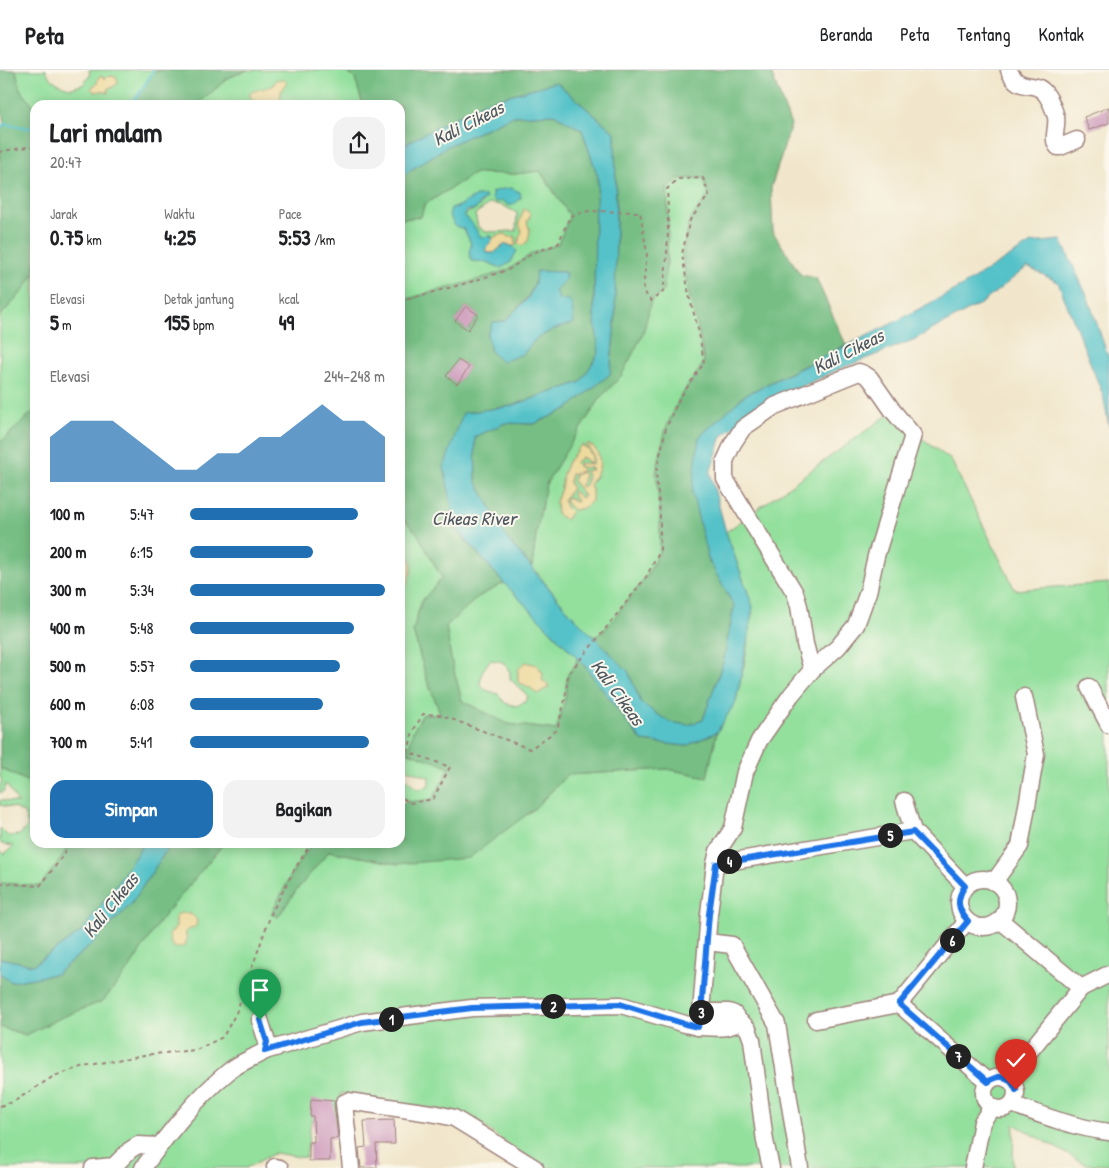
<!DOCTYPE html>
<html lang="id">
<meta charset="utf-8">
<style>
body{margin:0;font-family:"Patrick Hand",sans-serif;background:#f2f2f2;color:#202124;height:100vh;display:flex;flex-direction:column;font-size:19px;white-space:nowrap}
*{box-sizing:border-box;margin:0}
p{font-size:16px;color:#757577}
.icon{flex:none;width:28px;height:28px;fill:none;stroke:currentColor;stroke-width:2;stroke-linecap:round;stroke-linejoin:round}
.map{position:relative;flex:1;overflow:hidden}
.drawer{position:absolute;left:30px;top:30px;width:375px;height:748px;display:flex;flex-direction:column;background:#fff;border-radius:15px;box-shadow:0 2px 12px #0003}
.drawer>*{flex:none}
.pin{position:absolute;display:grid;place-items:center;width:42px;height:42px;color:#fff;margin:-51px -21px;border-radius:50% 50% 50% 0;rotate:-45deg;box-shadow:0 0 5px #0007}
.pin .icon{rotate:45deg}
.km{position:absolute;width:25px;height:25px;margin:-12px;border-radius:50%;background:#222;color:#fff;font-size:14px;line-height:25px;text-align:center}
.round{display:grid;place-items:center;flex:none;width:52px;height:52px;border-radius:15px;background:#f2f2f2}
.summary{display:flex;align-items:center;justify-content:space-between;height:85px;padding:0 20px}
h1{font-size:28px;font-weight:700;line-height:38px}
.stats{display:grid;grid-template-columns:repeat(3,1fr);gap:8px;height:85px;padding:5px 20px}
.stats div{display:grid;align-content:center}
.stats b{font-size:21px;font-weight:700}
.stats small{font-size:14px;font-weight:400}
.stats p{font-size:14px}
.chart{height:140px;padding:10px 20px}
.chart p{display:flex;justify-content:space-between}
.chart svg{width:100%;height:90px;margin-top:5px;fill:#1f6fb2;opacity:.7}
.primary-button{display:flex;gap:10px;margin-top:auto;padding:10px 20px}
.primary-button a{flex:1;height:58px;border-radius:15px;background:#1f6fb2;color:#fff;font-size:20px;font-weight:700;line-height:58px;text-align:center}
.primary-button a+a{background:#f2f2f2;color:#202124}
ul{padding:0 20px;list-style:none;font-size:16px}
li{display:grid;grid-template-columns:80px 60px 1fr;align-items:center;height:38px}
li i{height:12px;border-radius:6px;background:#1f6fb2}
header{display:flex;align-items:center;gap:30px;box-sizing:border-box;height:70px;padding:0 25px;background:#fff;border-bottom:1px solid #e0e0e0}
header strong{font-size:24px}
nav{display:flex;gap:28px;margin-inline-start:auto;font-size:18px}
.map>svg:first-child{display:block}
.green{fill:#93e09d;stroke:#6e8064;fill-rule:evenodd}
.forest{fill:#76be84;stroke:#606e58;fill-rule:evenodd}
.sand{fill:#eeda9e;stroke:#9c7c64}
.water{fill:#54c2c9;stroke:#4f707a}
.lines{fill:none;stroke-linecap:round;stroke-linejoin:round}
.stream{stroke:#54c2c9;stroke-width:3}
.building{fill:#cb96b9}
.minor-casing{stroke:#9e827b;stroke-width:19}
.path{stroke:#9e827b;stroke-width:2;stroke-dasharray:4 4;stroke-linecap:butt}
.minor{stroke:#fff;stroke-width:16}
.route-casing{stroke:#fff;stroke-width:10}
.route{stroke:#1a73e8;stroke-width:6}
.labels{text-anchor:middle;stroke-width:4;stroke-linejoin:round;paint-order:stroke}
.water-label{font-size:19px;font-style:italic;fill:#4e5862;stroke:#fbf7ec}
</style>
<header>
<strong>Peta</strong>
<nav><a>Beranda</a><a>Peta</a><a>Tentang</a><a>Kontak</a></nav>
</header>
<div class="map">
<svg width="1109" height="1098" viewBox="0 0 1109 1098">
<rect width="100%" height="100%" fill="#fbf7ec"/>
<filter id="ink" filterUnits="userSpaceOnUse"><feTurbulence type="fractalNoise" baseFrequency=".02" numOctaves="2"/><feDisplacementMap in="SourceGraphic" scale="10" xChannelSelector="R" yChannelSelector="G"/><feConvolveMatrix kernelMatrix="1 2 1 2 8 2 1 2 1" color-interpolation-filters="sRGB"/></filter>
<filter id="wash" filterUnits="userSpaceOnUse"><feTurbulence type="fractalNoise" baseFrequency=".0096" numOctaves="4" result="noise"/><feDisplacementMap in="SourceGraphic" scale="20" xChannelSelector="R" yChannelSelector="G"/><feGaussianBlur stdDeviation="1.12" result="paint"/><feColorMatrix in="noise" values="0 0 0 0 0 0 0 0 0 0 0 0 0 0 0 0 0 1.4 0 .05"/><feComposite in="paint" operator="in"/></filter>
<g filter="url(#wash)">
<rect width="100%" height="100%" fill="#f1e6cb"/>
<g class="green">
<path d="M16 0H46C48 9 63 18 72 18 76 17 81 15 84 14L90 4 89 0H164L153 2 137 27 126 35H35V38L20 19Z"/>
<path d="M248 0H343L355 8 363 35H197L229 7Z"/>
<path d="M540 101 570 146 558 174 533 183 508 200 467 213 400 231V149L421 147 424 135 475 103 515 104ZM486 129C482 131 481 135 477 138 472 142 468 141 464 146L472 153 481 167 491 166 492 170 497 165 509 167 516 175 512 176 517 181 501 198 487 192 471 176 470 171 464 159 451 138ZM491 133 504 136 517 143 516 161 486 162 478 157 475 144Z"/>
<path d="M703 108 709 125 690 150 699 263 704 293 679 329 660 444V481L646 507 603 562 594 567 569 542 532 497 536 464 546 414 574 368 602 326 621 306 643 264 651 231 667 195 668 150 667 119 678 109ZM582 375 591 392 582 387 575 393 582 400 571 404 569 412 572 418 563 430 566 437 556 432 561 419 563 405 568 392ZM593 384 599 398 596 406 590 414 592 421 573 440 568 427 575 432 577 431 573 421 581 428 584 426 573 411 580 415 582 418 586 414 588 406 592 401V398L582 397 587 393 593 394 594 390Z"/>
<path d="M35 202V340L0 373V246L22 222Z"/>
<path d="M889 344 951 390 1015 520 1109 513V1095L1085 1094 1014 1054 1013 1098H546L504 1072 481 1054 456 1042 379 1031 341 1023 340 1050 311 1051 306 1088 275 1083 246 1098H0V957L26 965 60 948 103 931 129 899 159 852 224 773H312L294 800 271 844 278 847 295 822 329 781 398 794 534 739 567 705 667 699 707 707 717 662 736 631 745 591 753 537 726 462Z"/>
<path d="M400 445 417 463 442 508 421 532 413 561 427 610 441 645 450 697 433 729 411 733 400 727V517L407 514 402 487 400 490ZM406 699 429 707V715L419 720 403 706Z"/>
<path d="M504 513 577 588 576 594 568 604 565 630 557 660 508 654 462 631 451 589 446 556 478 527ZM490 590 503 592 510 602V609L528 626 525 632 516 636 505 633 498 624 486 620 480 614 482 602Z"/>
<path d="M0 698 35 715V772L69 773 63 786 40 816 0 813V781L4 784 14 776 1 774 0 772V758L8 766 19 765 28 756 24 743 14 738 0 735V730L18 733 6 714 3 722 0 723V715L2 710 0 708Z"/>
</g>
<g class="forest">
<path d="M0 0H16L20 19 35 38V202L22 222 0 246V59L4 54 0 31Z"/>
<path d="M164 0H248L229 7 197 35H126L137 27 153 2Z"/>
<path d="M343 0H770L791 55 771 118 773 162 801 205 816 208 846 275 745 325 699 367 708 489 734 536 724 589 703 650 688 655 669 652 641 633 628 601 594 567 603 562 646 507 660 481V444L656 403 666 358 679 329 704 293 699 263 689 225 682 184 690 150 709 125 703 108 678 109 667 119C669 154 668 187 663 222L651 231 643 264 621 306 602 326 574 368 546 414 536 464 532 497 508 470 476 411 475 367 505 353 534 354 567 339 610 304 615 253 616 139 615 63 556 12 485 32 414 69 400 78V35H363L355 8Z"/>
<path d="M554 44 582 60 598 107 597 133 595 138 594 244 599 282 581 312 511 336 463 343 455 458 504 513 478 527 446 556 451 589 462 631 508 654 556 660 565 630 568 604 576 594 577 588 583 594 642 671 686 676 717 662 707 707 667 699 567 705 534 739 469 788 398 794 329 781 295 822 278 847 271 844 294 800 312 773 400 772V733L433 729 450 697 408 682 413 661 423 644 441 645 427 610 413 561 421 532 442 508 417 463 400 445V231L467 213 508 200 533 183 558 174 570 146 540 101 515 104 475 103 424 135 421 147 400 149V107L448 76 513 46ZM536 202H562L566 203 565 210 555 220 560 231 552 260 536 269 523 284 493 252 505 251 527 228 535 213ZM466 236 478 245 468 260 455 251ZM458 290 469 297 457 314 447 306Z"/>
<path d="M35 340V715L0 698V373Z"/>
<path d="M69 773H144L116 815 81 862 33 895 0 888V813L40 816 63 786Z"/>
<path d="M171 773H224L159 852 129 899 103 931 60 948 26 965 0 957V904L11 912 56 904 91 875 132 833Z"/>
</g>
<g class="sand">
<path d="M101 6 106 9 109 6 116 7 118 13 113 17 108 18V23L102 21 95 22 91 18 97 14 98 8Z"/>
<path d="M283 9 287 13C281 19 280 22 281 30L273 33 269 31 266 35H258C255 30 252 30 249 23 256 20 265 18 273 16L276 10Z"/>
<path d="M524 139 531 144 527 152 530 161 528 171 522 176 518 174 520 165 522 163 519 153Z"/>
<path d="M506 164 509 167 515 166 516 175 512 176 505 174 494 183H488L485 179C492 169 493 165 506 164Z"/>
<path d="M587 374C598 376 601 389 599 399 597 405 592 408 590 414L592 421V431L584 438 573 440 565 431 567 427 575 432 577 431 572 424 573 421 581 428 584 426 573 411 575 405 581 402 584 405 583 412 580 415 582 417 586 414 588 406 584 401 592 400V398L582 397 579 395V393L593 394C595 386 592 382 587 376Z"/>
<path d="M581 375 587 378 592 386 591 393 582 387 575 393 583 401 571 404 569 412 572 418 563 430 566 437 571 442 566 450 557 444 556 432 561 419 563 404 568 392Z"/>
<path d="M401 487 410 488C414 497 410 505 407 514L400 517V490Z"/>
<path d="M525 592 537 595 543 603 542 611 546 612 549 617 537 624 531 618 518 612V600Z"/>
<path d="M180 843 191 844 197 850 196 856 185 862 187 869 185 876 175 878 171 874 169 865 176 857V847Z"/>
</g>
<g class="water">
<path d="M556 12 615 63 616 139 615 253 610 304 567 339 534 354 505 353 475 367 476 411 508 470 569 542 628 601 641 633 669 652 688 655 703 650 724 589 734 536 708 489 692 422 699 367 745 325 887 256 964 215 1031 173 1061 170 1088 228 1109 289V357L1103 325 1058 212 1027 197 982 233 913 270 837 300 766 333 722 366 710 403 726 462 753 537 744 591 736 631 717 662 686 676 642 671 583 594 504 513 456 458 444 397 463 343 511 336 581 312 599 282 594 244 595 138 597 133 598 107 582 60 554 44 513 46 448 76 400 107V78L414 69 485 32Z"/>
<path d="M511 118 520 122 521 128 513 135H508L503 131 496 132 492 129V122L503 119Z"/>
<path d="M476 126H485L486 129 482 131 476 139 467 141 464 146 472 153 481 167 492 166V170L485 180 488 183H494L505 174 512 176 517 181 510 193 501 198 487 192 471 191 469 182 471 176 470 171 464 159 455 156 449 145 451 138 458 137Z"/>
<path d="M536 201 562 202 566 203 565 210 555 220 560 231 568 229 572 234 574 253 552 260 536 269 523 284 502 292 491 282 487 265 493 252 505 251 528 228 535 213Z"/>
<path d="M144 773H171L132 833 91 875 56 904 11 912 0 904V888L33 895 81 862 116 815Z"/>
</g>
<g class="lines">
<g class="stream">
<path d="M126 35 137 27 153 2V0"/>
<path d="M0 59 4 54 35 59"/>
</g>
</g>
<g id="blocks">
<g class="building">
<path d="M1109 37V53L1089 60 1084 47Z"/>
<path d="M466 236 478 245 468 260 455 251Z"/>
<path d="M458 290 469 297 457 314 446 306Z"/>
<path d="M311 1029 335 1031 334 1034 338 1068 330 1069V1091H309V1072H314L313 1046H310Z"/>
<path d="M394 1050 395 1074H376L377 1098H361L359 1078 366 1077 364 1051Z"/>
</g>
</g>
</g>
<g filter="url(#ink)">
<use href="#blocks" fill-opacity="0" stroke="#9e827b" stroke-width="1"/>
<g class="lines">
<g class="minor-casing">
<g id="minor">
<path d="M1009 0C1018 23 1034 10 1044 22 1049 27 1054 39 1056 47 1058 57 1051 70 1058 77H1060L1077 70"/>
<path d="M1089 617 1109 655"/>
<path d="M904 731 913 761 965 816"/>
<path d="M715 794 913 761"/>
<circle cx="983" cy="833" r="24"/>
<path d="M994 812 1020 776 1036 684 1024 627"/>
<path d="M1000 850 1081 918 1109 904"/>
<path d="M707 872 732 875 777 954 800 1098"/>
<path d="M899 934 988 1012"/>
<path d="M701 942H729L734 944 739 951 743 954 748 959 752 970 765 1071 771 1098"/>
<path d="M816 950 899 934 967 851"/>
<path d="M698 957C710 957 730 961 739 951"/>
<path d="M265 981 362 952 472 938 621 935 685 954 698 957 701 942 709 844 715 794 718 781 733 758 745 702 759 671 791 625 812 600 838 577 856 555 868 522 876 486 913 365 893 341 870 308 864 304 859 302 775 336 743 358 733 373 725 391V409L795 523 799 536 805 574 812 600"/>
<circle cx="1000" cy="1023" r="16"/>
<path d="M1007 1009 1081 918"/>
<path d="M1012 1034C1043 1046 1076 1058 1109 1062"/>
<path d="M275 1097 280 1098"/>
<path d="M93 1098 114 1096 130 1080 138 1075 159 1076"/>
<path d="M143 1098C168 1064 195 1029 228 1002 238 993 253 988 265 981L267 972 260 950"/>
<path d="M351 1098 344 1033 348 1031 437 1044 454 1048 535 1098"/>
<path d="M973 1098 982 1052 992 1037"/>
</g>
</g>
<g class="path">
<path d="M0 83 2 81 35 76"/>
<path d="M400 231 467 213 508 200 533 183 558 174 570 146 589 141 640 142 647 183 643 220 651 231 663 222C668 187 669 154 667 119L678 109 703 108 709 125 690 150 682 184 689 225 699 263 704 293 679 329 666 358 656 403 660 444V481L646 507 603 562 568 604 565 630 557 660 530 679 441 645 423 644 413 661 408 682 450 697 433 729 411 733 400 727"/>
<path d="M0 813 40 816 63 786 69 772"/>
<path d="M0 1036 13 1032 54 1006 84 996 144 985 196 980 223 967 236 943 271 844 294 800 312 772"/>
</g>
<use href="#minor" class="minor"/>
</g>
</g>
<g class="lines" filter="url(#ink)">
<g class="route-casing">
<path id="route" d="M260 950 267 972 265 981 362 952 472 938 620 934 685 954 698 957 701 942 709 844 716 794 913 762 965 816C956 829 957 839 968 851L899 934 988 1012C1000 1003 1010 1006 1016 1020"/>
</g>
<use href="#route" class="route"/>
</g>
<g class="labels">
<g class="water-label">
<text transform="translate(468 53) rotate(-27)" y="7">Kali Cikeas</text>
<text transform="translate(848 281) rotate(-27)" y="7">Kali Cikeas</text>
<text x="474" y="455">Cikeas River</text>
<text transform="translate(618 622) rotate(54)" y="7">Kali Cikeas</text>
<text transform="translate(110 835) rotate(-51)" y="7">Kali Cikeas</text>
</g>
</g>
</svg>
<div class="pin" style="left:260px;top:950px;background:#1e9e55"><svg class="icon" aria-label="arrive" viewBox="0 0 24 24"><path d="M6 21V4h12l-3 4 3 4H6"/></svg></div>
<div class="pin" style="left:1016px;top:1020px;background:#d93025"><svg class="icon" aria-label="check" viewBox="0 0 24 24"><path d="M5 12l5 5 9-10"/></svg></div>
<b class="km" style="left:391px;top:949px">1</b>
<b class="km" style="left:553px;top:936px">2</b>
<b class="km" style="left:701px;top:942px">3</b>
<b class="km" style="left:729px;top:791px">4</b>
<b class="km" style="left:890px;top:765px">5</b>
<b class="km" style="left:952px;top:870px">6</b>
<b class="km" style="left:958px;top:986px">7</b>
<section class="drawer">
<div class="summary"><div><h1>Lari malam</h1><p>20:47</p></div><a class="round"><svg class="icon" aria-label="share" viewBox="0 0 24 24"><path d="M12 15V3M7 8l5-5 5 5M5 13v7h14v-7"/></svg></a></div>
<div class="stats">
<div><p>Jarak</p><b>0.75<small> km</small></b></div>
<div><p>Waktu</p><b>4:25</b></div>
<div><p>Pace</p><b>5:53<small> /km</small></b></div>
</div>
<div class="stats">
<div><p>Elevasi</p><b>5<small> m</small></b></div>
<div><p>Detak jantung</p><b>155<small> bpm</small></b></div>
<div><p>kcal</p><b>49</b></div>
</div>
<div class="chart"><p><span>Elevasi</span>244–248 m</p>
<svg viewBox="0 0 160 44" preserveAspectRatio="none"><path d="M0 44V22L10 14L20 14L30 14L40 22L50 30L60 38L70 38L80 30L90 30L100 22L110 22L120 14L130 6L140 14L150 14L160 22V44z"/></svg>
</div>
<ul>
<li><b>100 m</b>5:47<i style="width:86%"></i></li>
<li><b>200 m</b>6:15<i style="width:63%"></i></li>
<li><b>300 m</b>5:34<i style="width:100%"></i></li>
<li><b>400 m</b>5:48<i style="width:84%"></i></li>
<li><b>500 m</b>5:57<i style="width:77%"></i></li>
<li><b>600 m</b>6:08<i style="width:68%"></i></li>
<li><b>700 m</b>5:41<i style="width:92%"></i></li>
</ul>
<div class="primary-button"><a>Simpan</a><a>Bagikan</a></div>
</section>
</div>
